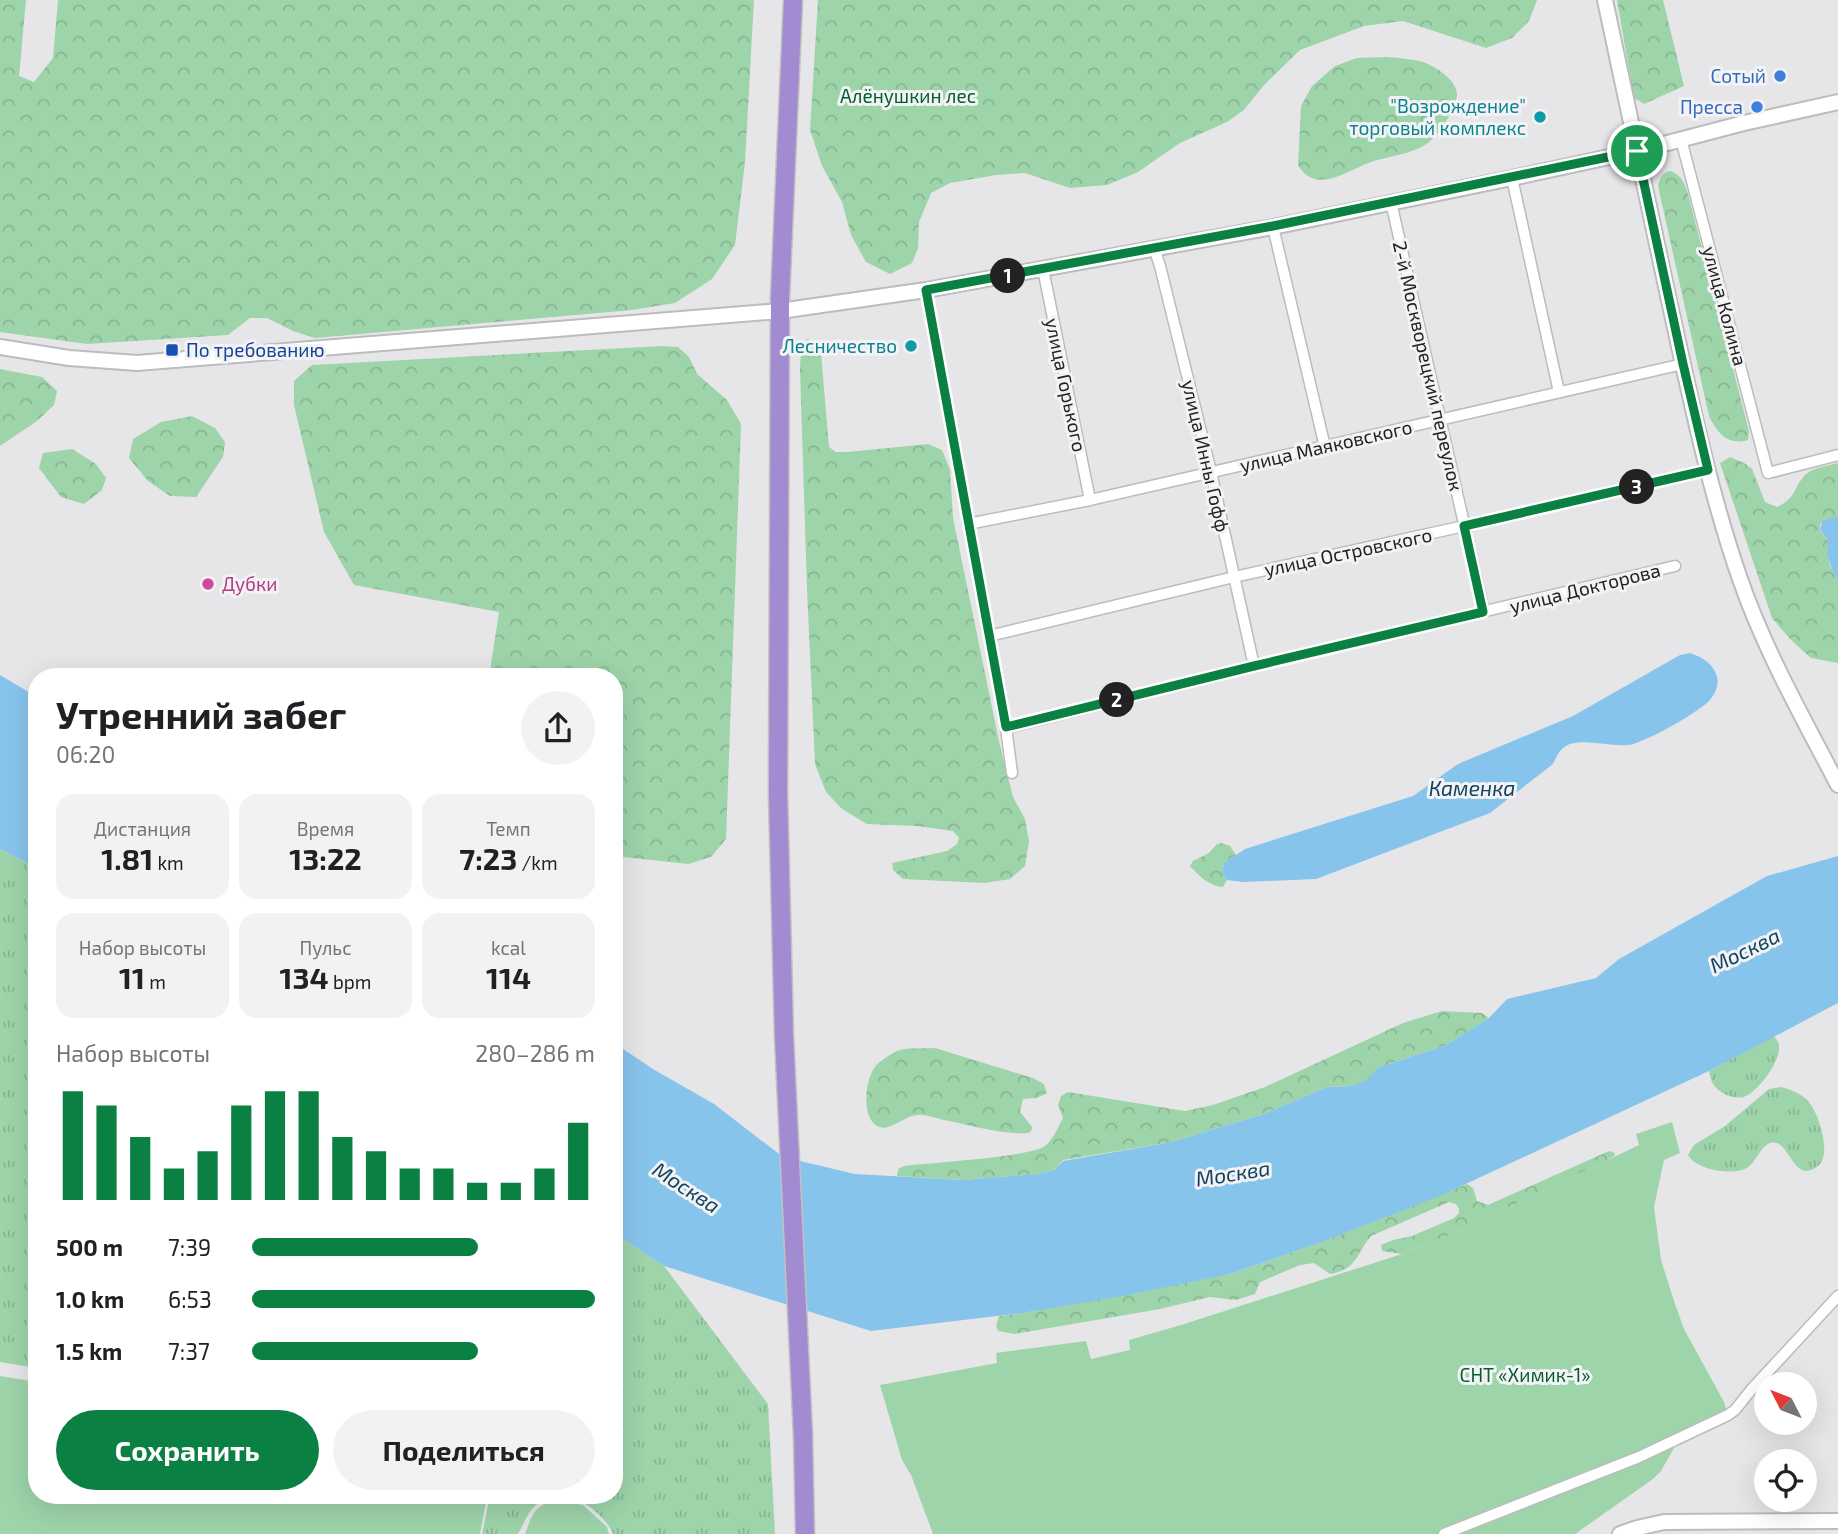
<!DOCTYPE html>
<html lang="ru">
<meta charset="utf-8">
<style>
body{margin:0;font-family:"Exo 2",sans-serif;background:#f2f2f2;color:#202124;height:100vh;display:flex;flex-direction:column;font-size:26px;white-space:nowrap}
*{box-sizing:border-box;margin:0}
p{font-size:23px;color:#757577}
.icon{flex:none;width:38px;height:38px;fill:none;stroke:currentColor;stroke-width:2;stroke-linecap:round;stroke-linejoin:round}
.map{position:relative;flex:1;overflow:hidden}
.panel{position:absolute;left:28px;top:668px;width:595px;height:836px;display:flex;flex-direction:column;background:#fff;border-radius:28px;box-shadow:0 7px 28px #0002}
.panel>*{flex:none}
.needle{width:46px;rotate:312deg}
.fabs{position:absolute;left:1754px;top:1372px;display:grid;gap:14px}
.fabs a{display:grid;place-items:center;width:63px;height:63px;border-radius:50%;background:#fff;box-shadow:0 7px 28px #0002;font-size:35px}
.pin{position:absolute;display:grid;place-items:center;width:60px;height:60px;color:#fff;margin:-30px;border:4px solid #fff;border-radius:50%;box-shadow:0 2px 7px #0007}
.km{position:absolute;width:35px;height:35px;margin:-18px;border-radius:50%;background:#222;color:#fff;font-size:19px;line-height:35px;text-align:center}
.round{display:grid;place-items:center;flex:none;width:74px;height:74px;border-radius:37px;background:#f2f2f2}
.overview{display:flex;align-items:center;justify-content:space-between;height:119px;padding:0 28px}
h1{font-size:38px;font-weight:700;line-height:52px}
.metrics{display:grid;grid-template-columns:repeat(3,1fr);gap:10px;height:119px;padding:7px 28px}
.metrics div{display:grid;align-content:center;border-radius:18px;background:#f2f2f2;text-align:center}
.metrics b{font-size:30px;font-weight:700}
.metrics small{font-size:19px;font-weight:400}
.metrics p{font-size:19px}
.chart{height:196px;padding:14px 28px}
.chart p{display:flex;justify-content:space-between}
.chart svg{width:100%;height:126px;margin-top:7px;stroke:#0b8043;stroke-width:6}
.cta{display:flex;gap:14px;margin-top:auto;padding:14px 28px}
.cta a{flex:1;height:80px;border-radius:42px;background:#0b8043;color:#fff;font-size:28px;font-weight:700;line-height:80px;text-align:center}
.cta a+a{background:#f2f2f2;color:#202124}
ul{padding:0 28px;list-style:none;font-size:23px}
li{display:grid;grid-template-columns:112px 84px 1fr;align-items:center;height:52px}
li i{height:18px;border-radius:9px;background:#0b8043}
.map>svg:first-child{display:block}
.grass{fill:url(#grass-tufts)}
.forest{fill:url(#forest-crowns)}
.garden{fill:#9ed4aa}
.water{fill:#87c4ec}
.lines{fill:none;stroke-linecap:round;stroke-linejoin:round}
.street-casing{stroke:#bbbcbe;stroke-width:13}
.secondary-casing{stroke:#bbbcbe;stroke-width:18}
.highway-casing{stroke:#c1c1c1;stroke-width:21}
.street{stroke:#fff;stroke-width:10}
.secondary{stroke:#fff;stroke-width:14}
.highway{stroke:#a28bd1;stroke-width:18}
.route-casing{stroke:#fff;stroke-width:14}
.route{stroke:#0b8043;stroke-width:9}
.shop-dot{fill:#3f7fe0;stroke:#f3f3f5;stroke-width:2.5}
.culture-dot{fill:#0f9aa8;stroke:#f3f3f5;stroke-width:2.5}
.transit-dot{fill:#1a4fb4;stroke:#f3f3f5;stroke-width:2.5}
.hotel-dot{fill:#d1479c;stroke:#f3f3f5;stroke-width:2.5}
.labels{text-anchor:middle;stroke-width:6;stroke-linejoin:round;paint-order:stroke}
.shop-label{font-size:19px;fill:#366cbe;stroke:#f3f3f5;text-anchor:end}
.park-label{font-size:19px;fill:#005f2b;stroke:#f3f3f5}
.culture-label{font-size:19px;fill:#0d838f;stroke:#f3f3f5;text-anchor:end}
.street-label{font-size:19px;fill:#222223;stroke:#f3f3f5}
.transit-label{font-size:19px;fill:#164399;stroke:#f3f3f5;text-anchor:start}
.hotel-label{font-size:19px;fill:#b23c85;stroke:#f3f3f5;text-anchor:start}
.water-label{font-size:21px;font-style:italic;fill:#12435e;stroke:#f3f3f5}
</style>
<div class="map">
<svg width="1838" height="1534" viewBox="0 0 1838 1534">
<defs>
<pattern id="grass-tufts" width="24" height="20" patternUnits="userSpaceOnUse" patternTransform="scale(1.75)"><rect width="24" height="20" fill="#9ed4aa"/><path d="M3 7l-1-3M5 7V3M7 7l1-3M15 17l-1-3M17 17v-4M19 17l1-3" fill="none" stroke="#88b692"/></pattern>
<pattern id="forest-crowns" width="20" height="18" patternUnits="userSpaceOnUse" patternTransform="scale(1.75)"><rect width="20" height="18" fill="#9ed4aa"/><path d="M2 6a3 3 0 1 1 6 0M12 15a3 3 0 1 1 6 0" fill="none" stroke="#88b692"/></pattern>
</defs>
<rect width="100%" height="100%" fill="#e6e6e8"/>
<g class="grass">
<path d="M0 849 37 868V1368L0 1362Z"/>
<path d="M1774 1036C1776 1039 1779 1042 1779 1046 1781 1060 1759 1090 1746 1096 1735 1101 1717 1093 1712 1082 1711 1081 1710 1073 1709 1071Z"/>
<path d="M1781 1087C1789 1089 1799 1093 1805 1098 1818 1108 1833 1155 1818 1166 1791 1187 1790 1133 1768 1144 1759 1149 1756 1162 1747 1168 1733 1176 1696 1170 1688 1155L1694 1145 1725 1126 1769 1089Z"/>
<path d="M614 1233 664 1266 768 1404 775 1534H613C610 1524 593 1507 583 1503 573 1499 549 1496 540 1502 529 1508 524 1524 518 1534H482L490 1496H614Z"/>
</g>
<g class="forest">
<path d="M0 0H26L19 76 34 82 53 58 58 0H754L745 162 735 245 712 279 675 303 632 310 315 338 293 331 267 318H250L228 335 87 344 0 332Z"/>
<path d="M818 0H1537L1529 21 1512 38 1486 48 1403 21 1364 26 1300 50 1265 84 1244 110 1227 122 1180 143 1138 172 1107 185 1070 188 1025 173 996 175 950 183 931 193 919 222 918 248 912 263 890 274 866 262 851 235 842 202 822 166 810 130Z"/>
<path d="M1617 0H1663L1684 86 1644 104 1634 98Z"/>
<path d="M1388 57C1398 58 1410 59 1420 61 1434 65 1458 80 1457 96 1456 101 1453 107 1451 111 1448 121 1434 140 1425 145 1410 154 1391 156 1374 161 1350 168 1317 197 1298 165L1301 106 1312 86 1335 66 1357 58Z"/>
<path d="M1671 171C1682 176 1685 184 1688 194L1749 431 1748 440C1728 446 1717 433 1709 416L1658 186C1660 178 1662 172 1671 171Z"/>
<path d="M807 339 817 342 821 353 829 447 836 452H848L928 444 942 450 950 470 953 518 1000 746 1013 797 1025 819 1029 841 1025 866 1010 879 985 883 903 879 893 870 892 863 947 851 957 844 959 838 953 831 917 826 867 824 842 809 826 792 815 764 807 589 800 369 801 351Z"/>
<path d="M662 346 678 347 689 357 697 374 727 400 741 424 726 839 711 857 688 864 614 856V677H489L499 612 354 585 324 532 294 405V381L312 365Z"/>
<path d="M0 369 42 377 57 391 54 405 37 421 0 446Z"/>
<path d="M192 416 215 428 225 442 223 457 196 497 170 496 148 481 129 458 133 439 161 422Z"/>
<path d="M72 449 96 464 106 478 102 490 84 504 61 497 39 468 43 453Z"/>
<path d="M1730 457 1744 463 1752 469 1765 502 1777 507C1798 497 1793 487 1806 474 1814 467 1828 466 1838 463V517L1822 521 1820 525V531L1828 540 1829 563 1838 581V663L1811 658 1791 640 1772 618 1720 463Z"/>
<path d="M1222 843 1230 846 1236 855 1224 863 1222 874 1227 880 1223 887C1209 886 1199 876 1190 866L1193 861 1209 853 1217 844Z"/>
<path d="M1442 1011 1482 1013 1489 1018 1446 1045 1377 1068 1370 1079 1351 1086 1327 1087 1264 1114 1172 1142 1063 1160 1054 1170 1038 1174 963 1180 897 1176 898 1169 904 1166C928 1163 1031 1157 1045 1146 1053 1140 1058 1127 1063 1118L1058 1105 1061 1096 1068 1092 1185 1111 1213 1105 1265 1087 1403 1023Z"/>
<path d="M935 1048 1033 1078 1044 1084 1047 1093 1037 1098 1023 1099 1020 1112 1033 1128 1029 1133C1001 1135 971 1125 944 1120 935 1118 925 1114 917 1115 903 1116 889 1133 877 1126 861 1117 865 1080 875 1067 878 1062 891 1054 897 1051 908 1047 923 1049 935 1048Z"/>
<path d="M1609 1151 1615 1153 1614 1156 1604 1162 1462 1230 1402 1254 1382 1251 1381 1245 1393 1240 1412 1236 1454 1218 1459 1213V1209L1456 1204 1449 1202 1371 1236C1355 1255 1359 1268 1330 1274L1314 1263 1300 1265 1260 1282 1255 1294 1236 1300 1210 1297 1160 1309 1014 1334 998 1331 996 1326 999 1316 1022 1313 1230 1274 1322 1242 1467 1184 1473 1188 1477 1201 1488 1205Z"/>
</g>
<g class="garden">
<path d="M1672 1122 1680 1153 1664 1160 1654 1207 1661 1260 1674 1301 1684 1329 1724 1402 1728 1415 1679 1439 1661 1471 1653 1479 1575 1534H933L911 1475 902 1460 880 1385 997 1363 996 1353 1086 1341 1091 1359 1130 1350 1129 1340 1181 1325 1402 1254 1462 1230 1639 1145 1636 1134Z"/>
<path d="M0 1376 37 1382V1496H487L480 1534H0Z"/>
<path d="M555 1500 583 1505 607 1527 609 1534H525C532 1515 534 1506 555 1500Z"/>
</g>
<g class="water">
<path d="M1835 517H1838V581C1831 568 1825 555 1828 540L1820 530 1822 521Z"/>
<path d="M1690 653C1702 657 1714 664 1717 677 1719 686 1715 694 1709 701 1697 713 1646 742 1629 745 1611 747 1587 739 1570 744 1561 747 1557 755 1553 764L1490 813 1316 879 1243 882 1227 880 1222 874 1224 863 1245 849 1413 796 1458 764 1573 716 1680 655Z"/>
<path d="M0 675 37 697V868L0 849Z"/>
<path d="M1838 856V1003L1709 1071 1442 1195 1322 1242 1230 1274 1122 1296 1022 1313 871 1331 664 1266 614 1233V1043L653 1069 714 1104 783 1157 855 1174 963 1180 1038 1174 1054 1170 1063 1161 1172 1142 1264 1114 1327 1087 1351 1086 1369 1079 1377 1068 1446 1045 1489 1018 1507 999 1596 978 1619 959 1767 876Z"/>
</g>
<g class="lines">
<g class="street-casing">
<g id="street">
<path d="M1681 139 1768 473 1838 455"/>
<path d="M1512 178 1559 392"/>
<path d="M1391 202 1484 612"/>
<path d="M1273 227 1325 447"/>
<path d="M1154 248 1160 266 1211 472 1254 666"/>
<path d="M1043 269 1090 500"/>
<path d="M926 290 1006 728 1012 773"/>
<path d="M968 524 1090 500 1683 364"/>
<path d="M989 636 1234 577 1464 526 1708 470"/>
<path d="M1006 728 1254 666 1675 566"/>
<path d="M1444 1534 1639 1457 1728 1415 1735 1410 1751 1390 1838 1296"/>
</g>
</g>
<g class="secondary-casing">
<g id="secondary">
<path d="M1605 0C1626 99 1647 197 1668 296 1689 391 1708 487 1740 579 1765 651 1803 718 1838 785"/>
<path d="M0 347 69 358 137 363 780 311 926 290 1273 227 1512 178 1637 151 1744 123 1838 102"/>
<path d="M1620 1534 1637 1528 1664 1522 1838 1521"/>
</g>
</g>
<g class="highway-casing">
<path id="highway" d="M793 0 780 298 778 793 784 1036 803 1435 805 1534"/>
</g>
<use href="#street" class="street"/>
<use href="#secondary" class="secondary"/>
<use href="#highway" class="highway"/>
</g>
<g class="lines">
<g class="route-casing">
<path id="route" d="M1637 151 1683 364 1708 470 1464 526 1483 612 1254 666 1006 727 926 290 1273 226Z"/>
</g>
<use href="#route" class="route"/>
</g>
<g class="shop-dot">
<circle cx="1780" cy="76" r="7"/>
<circle cx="1757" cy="107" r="7"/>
</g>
<g class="culture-dot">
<circle cx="1540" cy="117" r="7"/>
<circle cx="911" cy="346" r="7"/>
</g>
<rect class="transit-dot" x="165" y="343" width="14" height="14" rx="3.5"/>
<circle class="hotel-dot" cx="208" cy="584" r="7"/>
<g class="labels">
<g class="shop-label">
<text x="1766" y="83">Сотый</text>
<text x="1743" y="114">Пресса</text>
</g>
<g class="park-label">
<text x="908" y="103">Алёнушкин лес</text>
<text x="1525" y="1382">СНТ «Химик-1»</text>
</g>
<g class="culture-label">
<text x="1526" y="113">"Возрождение"<tspan x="1526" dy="22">торговый комплекс</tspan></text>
<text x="897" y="353">Лесничество</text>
</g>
<g class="street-label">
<text transform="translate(1725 306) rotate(75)" y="7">улица Колина</text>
<text transform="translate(1428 366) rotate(77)" y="7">2-й Москворецкий переулок</text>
<text transform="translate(1066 385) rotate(78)" y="7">улица Горького</text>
<text transform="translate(1326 446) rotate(-13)" y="7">улица Маяковского</text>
<text transform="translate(1206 456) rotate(77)" y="7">улица Инны Гофф</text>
<text transform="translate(1348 552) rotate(-12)" y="7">улица Островского</text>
<text transform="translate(1585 588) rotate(-14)" y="7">улица Докторова</text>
</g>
<g class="transit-label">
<text x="186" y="357">По требованию</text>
</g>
<g class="hotel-label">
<text x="222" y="591">Дубки</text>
</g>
<g class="water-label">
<text x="1472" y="796">Каменка</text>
<text transform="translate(1745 951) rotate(-26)" y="7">Москва</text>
<text transform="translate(1233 1174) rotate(-9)" y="7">Москва</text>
<text transform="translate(686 1188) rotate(33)" y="7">Москва</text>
</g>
</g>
</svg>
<div class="fabs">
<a><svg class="needle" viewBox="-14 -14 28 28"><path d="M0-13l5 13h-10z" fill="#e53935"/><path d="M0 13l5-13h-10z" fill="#757577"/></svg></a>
<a><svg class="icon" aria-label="locate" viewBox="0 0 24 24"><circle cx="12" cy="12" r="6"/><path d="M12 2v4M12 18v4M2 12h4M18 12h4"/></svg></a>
</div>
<div class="pin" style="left:1637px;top:151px;background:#1e9e55"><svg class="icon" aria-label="arrive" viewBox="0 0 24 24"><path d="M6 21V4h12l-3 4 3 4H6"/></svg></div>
<b class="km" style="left:1008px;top:276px">1</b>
<b class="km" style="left:1117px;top:700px">2</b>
<b class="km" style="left:1637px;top:487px">3</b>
<section class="panel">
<div class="overview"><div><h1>Утренний забег</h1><p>06:20</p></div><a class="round"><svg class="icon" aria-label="share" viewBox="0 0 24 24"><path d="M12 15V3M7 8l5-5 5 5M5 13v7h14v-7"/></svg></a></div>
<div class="metrics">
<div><p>Дистанция</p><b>1.81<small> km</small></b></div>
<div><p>Время</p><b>13:22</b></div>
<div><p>Темп</p><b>7:23<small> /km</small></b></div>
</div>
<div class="metrics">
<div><p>Набор высоты</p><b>11<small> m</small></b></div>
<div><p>Пульс</p><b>134<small> bpm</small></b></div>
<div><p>kcal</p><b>114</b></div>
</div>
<div class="chart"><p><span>Набор высоты</span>280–286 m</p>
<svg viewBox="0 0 160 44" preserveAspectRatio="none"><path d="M5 44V6M15 44V11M25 44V22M35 44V33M45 44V27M55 44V11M65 44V6M75 44V6M85 44V22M95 44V27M105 44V33M115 44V33M125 44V38M135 44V38M145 44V33M155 44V17"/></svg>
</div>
<ul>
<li><b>500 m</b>7:39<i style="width:66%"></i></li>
<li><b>1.0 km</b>6:53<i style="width:100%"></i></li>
<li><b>1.5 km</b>7:37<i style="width:66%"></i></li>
</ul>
<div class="cta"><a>Сохранить</a><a>Поделиться</a></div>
</section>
</div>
